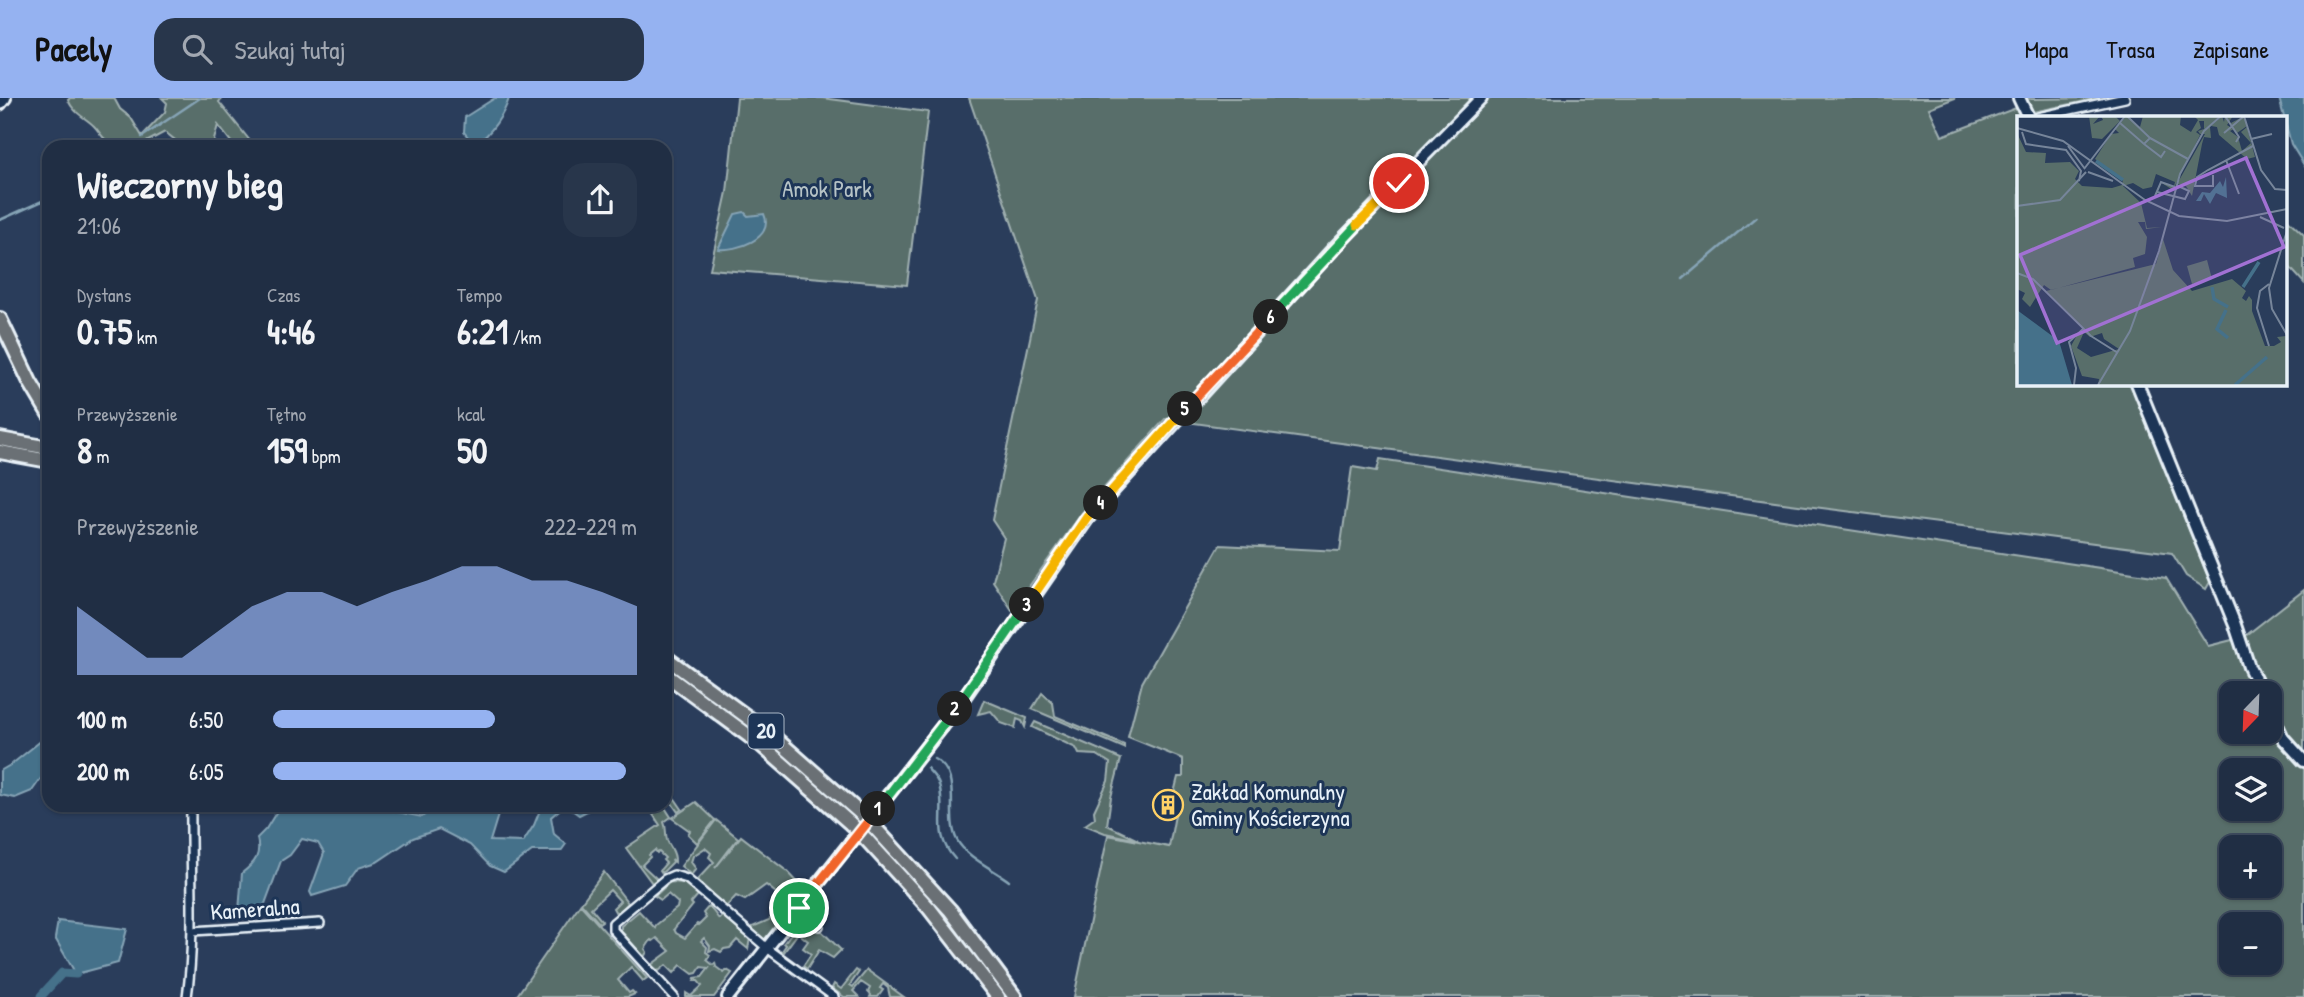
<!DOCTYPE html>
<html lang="pl">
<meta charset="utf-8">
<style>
body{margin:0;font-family:"Patrick Hand",sans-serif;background:#28364b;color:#f1f3f6;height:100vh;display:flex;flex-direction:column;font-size:26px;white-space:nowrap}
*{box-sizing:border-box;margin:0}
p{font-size:23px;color:#a2a8b2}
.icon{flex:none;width:38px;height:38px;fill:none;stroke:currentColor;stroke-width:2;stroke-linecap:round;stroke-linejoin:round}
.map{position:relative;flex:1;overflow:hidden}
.sheet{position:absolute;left:42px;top:42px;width:630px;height:672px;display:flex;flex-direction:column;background:#202e44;border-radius:21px;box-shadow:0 2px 5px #0004,0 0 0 2px #3d4a5d}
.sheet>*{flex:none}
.needle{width:46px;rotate:203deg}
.controls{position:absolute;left:2219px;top:583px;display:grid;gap:14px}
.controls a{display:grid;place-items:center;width:63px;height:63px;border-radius:14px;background:#202e44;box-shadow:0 2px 5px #0004,0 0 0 2px #3d4a5d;font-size:35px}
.pin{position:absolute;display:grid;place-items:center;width:60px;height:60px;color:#fff;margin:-30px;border:4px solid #fff;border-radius:50%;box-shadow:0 2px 7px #0007}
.km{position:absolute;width:35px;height:35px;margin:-18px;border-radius:50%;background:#222;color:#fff;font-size:19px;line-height:35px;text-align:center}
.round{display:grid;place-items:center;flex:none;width:74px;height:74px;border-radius:21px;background:#28364b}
.head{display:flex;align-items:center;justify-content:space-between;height:119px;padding:0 35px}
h1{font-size:38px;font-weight:800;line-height:52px}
.stats{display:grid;grid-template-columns:repeat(3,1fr);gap:10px;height:119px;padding:7px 35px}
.stats div{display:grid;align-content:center}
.stats b{font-size:35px;font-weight:800}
.stats small{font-size:19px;font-weight:400}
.stats p{font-size:19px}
.chart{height:196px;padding:14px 35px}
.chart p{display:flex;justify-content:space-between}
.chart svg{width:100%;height:126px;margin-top:7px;fill:#95b2f1;opacity:.7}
ul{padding:0 35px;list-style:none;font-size:23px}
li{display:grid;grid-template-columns:112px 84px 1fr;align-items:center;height:52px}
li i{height:18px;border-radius:9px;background:#95b2f1}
header{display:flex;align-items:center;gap:42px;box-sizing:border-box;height:98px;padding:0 35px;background:#95b2f1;color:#111}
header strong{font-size:33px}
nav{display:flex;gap:38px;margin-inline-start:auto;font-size:24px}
.search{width:490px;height:63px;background:#28364b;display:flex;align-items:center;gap:18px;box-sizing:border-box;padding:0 24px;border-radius:21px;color:#a2a8b2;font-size:26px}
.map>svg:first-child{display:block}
.green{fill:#586e6a;stroke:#a0b0b1;stroke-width:2;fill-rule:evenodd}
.water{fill:#45718a;stroke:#86a4b6;stroke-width:2}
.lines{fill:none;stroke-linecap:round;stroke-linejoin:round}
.stream{stroke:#86a4b6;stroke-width:2.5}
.canal{stroke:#45718a;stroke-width:9}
.street-casing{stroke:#e8f1f8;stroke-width:12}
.secondary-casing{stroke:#e8f1f8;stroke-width:16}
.primary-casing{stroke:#e8f1f8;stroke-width:18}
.street{stroke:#1d3557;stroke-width:7}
.secondary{stroke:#1d3557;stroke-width:10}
.primary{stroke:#6b7074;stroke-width:12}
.primary-bridge-casing{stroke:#e8f1f8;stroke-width:18;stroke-linecap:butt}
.primary-bridge{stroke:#6b7074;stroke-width:12}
.split-1-casing{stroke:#fff;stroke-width:14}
.split-2-casing{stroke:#fff;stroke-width:14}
.split-3-casing{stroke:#fff;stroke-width:14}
.split-4-casing{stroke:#fff;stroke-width:14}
.split-5-casing{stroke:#fff;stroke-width:14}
.split-6-casing{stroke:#fff;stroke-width:14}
.split-7-casing{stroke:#fff;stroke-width:14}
.split-8-casing{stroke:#fff;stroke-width:14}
.split-1{stroke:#f0652b;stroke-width:9}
.split-2{stroke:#22a559;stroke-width:9}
.split-3{stroke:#22a559;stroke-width:9}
.split-4{stroke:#f5b400;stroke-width:9}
.split-5{stroke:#f5b400;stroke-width:9}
.split-6{stroke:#f0652b;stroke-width:9}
.split-7{stroke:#22a559;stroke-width:9}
.split-8{stroke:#f5b400;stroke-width:9}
.labels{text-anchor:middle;stroke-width:6;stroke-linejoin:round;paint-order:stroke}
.shield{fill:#1d3557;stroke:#abb9c8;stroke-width:2}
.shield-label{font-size:21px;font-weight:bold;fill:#e8f1f8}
.park-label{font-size:23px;fill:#b6c3c6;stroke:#1d3557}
.poi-label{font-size:23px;fill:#e8f1f8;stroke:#1d3557;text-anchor:start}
.street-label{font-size:23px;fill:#e8f1f8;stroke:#1d3557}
.inset-river{fill:none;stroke:#45718a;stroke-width:3.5}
.inset-road{fill:none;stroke:#76859a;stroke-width:2}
.view{fill:#a171d3;fill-opacity:0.15;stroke:#a171d3;stroke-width:3.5}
.inset-edge{fill:none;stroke:#e8f1f8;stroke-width:3.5}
</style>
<header>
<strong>Pacely</strong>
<div class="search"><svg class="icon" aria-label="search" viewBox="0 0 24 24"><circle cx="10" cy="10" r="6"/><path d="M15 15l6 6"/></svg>Szukaj tutaj</div>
<nav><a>Mapa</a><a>Trasa</a><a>Zapisane</a></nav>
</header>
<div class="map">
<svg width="2304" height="899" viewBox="0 0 2304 899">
<rect width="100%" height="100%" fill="#2a3d5b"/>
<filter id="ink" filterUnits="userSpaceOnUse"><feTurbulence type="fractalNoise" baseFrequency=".0143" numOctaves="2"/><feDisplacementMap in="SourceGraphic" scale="14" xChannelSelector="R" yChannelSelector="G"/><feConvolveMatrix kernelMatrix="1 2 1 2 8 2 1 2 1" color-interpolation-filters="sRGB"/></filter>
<g filter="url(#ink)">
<g class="green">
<path d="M70 0H114L120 11 131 20 142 38 165 14 167 5 162 0H222L219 4 251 44 245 49H235L218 27 214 42 218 49H180L175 42 165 34 137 49H97L106 42C101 38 99 33 94 28 85 19 74 16 68 2Z"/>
<path d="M737 0H822L928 14 907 187 710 171 727 94Z"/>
<path d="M969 0H1955L1929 10 1942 38 2016 10 2020 19 2019 285H2130L2210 484 2206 491 2186 478 2172 455 1775 404 1165 321 1082 415 1012 512 993 483 1004 440 992 422 1038 202Z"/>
<path d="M2026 0 2032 1 2100 0 2033 14Z"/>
<path d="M2285 119 2304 137V185L2285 164Z"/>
<path d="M1380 361 2166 480 2208 548 2244 539 2304 492V899H1074L1108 737 1169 749 1178 701 1173 699 1178 679H1183V661L1128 639 1142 585 1220 447 1340 453 1352 369 1377 373ZM2231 595H2270V634H2231ZM2231 672H2270V710H2231ZM2231 749H2270V788H2231ZM2231 826H2270V864H2231Z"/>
<path d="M1042 595 1053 605 1055 618 1124 647V650L1032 611Z"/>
<path d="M984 602 1027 620 1025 629 1022 623 1017 621 1015 630 1001 625 991 613 978 616Z"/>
<path d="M1035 624 1121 661 1111 699 1107 727 1138 742 1105 735 1085 727 1095 720 1094 713 1108 683 1110 665 1097 657 1079 656 1076 650 1032 629Z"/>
<path d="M671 695 682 711 678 714 671 704 664 708 671 719 664 724C667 731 665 735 667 742 670 750 676 754 675 764L672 761 673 764 662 775 660 772 666 765 663 762 665 760 659 754 657 755 655 752 649 757 650 759 642 767 657 781 652 785 626 750 660 727 648 709 665 707V698Z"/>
<path d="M696 704 715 722 697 745 688 736 690 733 672 720Z"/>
<path d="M716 722 738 740 715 770 741 738 788 774 805 792 765 842 750 830 769 822 783 804 781 799 766 787 745 802 736 798 726 809 697 782 714 764 709 759 711 755 705 750 693 758 691 764 696 771 691 777 681 768Z"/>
<path d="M604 774 628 805 617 817 613 810 620 803 610 792 591 810 602 823 599 825 581 805Z"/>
<path d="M670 784 684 785 698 797 691 805 693 807 674 831 676 835 685 840 697 826 699 827 706 820 703 815 709 808 719 821 723 817 750 840 748 851 737 842 730 850 724 851 721 854 715 851 709 853 710 848 704 840 701 843 707 849 706 854 710 857 707 862 713 867 715 865 716 869 724 875 727 872 732 875 714 899H686V895L691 898 702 888 698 883H694L695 880 702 879 709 870 701 869 697 875 693 876 681 867 674 875 666 867 659 873 651 867 670 853 657 840 653 843 651 842 645 851 647 854 644 859 621 833V828L639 813 655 830 656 827 677 810 678 805 668 796 661 802 655 798Z"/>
<path d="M580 806 647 880 643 883 631 869 618 882 629 895 632 893 635 896 628 899H516Z"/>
<path d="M805 817 841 852 833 860 819 852 807 871 803 868 811 856 803 850 808 843 798 835 784 854 782 853 786 847 784 845Z"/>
<path d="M856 872 859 874 850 887 853 889 867 872 904 899H890L888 890 883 886 880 890 883 892 878 899H870L871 897 868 894 870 890 861 884 853 893 859 899H844L832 890 834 886 841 891Z"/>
</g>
<g class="water">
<path d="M495 0H509C505 15 490 37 477 45L472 44 464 34 465 19Z"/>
<path d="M2279 0H2304V67L2291 46Z"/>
<path d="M744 114 748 118 764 116C775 141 736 153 718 151L735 116Z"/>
<path d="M47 638H49V669L32 693 15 700 0 697V673L12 666Z"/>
<path d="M304 707H385L387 712 422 719 437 707H496L498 717 490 743 523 744 534 727 542 707H583L587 713 579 717 565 707 551 719 554 736 566 746 561 753H532L504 774 490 768 470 747 439 731 413 740 377 764 358 770 345 788 312 798 310 794 324 755 318 745 302 741 290 757 281 763 263 811 239 813 242 775C256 764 261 757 257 740L266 731 277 713 303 711Z"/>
<path d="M58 823 127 831 118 865 76 876 55 840Z"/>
</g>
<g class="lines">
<g class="stream">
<path d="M142 39 200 0"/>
<path d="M0 122 49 100"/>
<path d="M1683 181 1756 119"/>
<path d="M934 661C964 676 944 717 957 742 966 759 993 771 1009 783"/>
<path d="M927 670C931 675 937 680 939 687 947 715 931 735 955 761"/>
</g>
<path class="canal" d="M41 898 62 875 76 876"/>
<g class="street-casing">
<g id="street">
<path d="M2038 19 2125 0"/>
<path d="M799 810 819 828"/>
<path d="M193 833 320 825"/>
<path d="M187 899C196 836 190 770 191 707"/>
<path d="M674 899 613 832V825L665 781 674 777 687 781 767 850 834 899"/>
</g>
</g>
<g class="secondary-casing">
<g id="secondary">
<path d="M2019 0 2028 19"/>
<path d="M0 6 5 0"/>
<path d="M2137 285 2235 527 2249 569 2262 595"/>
<path d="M2270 612 2283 640 2304 663"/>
<path d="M728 899 954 614 1088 420 1336 148 1481 0"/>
</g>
</g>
<g class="primary-casing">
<g id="primary">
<path d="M0 221 30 284 49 316"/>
<path d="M0 341 49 350"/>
<path d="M0 354 49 363"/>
<path d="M665 559 769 635 860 715"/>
<path d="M665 576 760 646 851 726"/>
<path d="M875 730 950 812 1015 899"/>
<path d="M866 741 929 810 998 899"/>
</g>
</g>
<use href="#street" class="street"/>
<use href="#secondary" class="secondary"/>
<use href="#primary" class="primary"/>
<g class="primary-bridge-casing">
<g id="primary-bridge">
<path d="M860 715 875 730"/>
<path d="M851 726 866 741"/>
</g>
</g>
<use href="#primary-bridge" class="primary-bridge"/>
</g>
</g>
<g class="lines" filter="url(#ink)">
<g class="split-1-casing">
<path id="split-1" d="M799 810 878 711"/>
</g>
<g class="split-2-casing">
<path id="split-2" d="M878 711 955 611"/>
</g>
<g class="split-3-casing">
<path id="split-3" d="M955 611 1027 507"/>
</g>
<g class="split-4-casing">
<path id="split-4" d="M1027 507 1087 419 1101 405"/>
</g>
<g class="split-5-casing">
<path id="split-5" d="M1101 405 1185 311"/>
</g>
<g class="split-6-casing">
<path id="split-6" d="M1185 311 1271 219"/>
</g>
<g class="split-7-casing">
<path id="split-7" d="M1271 219 1357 127"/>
</g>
<g class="split-8-casing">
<path id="split-8" d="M1357 127 1399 85"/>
</g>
<use href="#split-1" class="split-1"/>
<use href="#split-2" class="split-2"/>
<use href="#split-3" class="split-3"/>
<use href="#split-4" class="split-4"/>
<use href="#split-5" class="split-5"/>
<use href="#split-6" class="split-6"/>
<use href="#split-7" class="split-7"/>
<use href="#split-8" class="split-8"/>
</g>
<defs>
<g id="building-ring" transform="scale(1.575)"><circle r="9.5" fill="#1d3557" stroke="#ffd166" stroke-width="1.5"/><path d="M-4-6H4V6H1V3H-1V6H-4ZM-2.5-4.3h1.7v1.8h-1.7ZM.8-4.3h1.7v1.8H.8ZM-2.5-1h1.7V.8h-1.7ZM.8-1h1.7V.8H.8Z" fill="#ffd166"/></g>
</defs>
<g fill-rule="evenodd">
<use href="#building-ring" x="1168" y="707"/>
</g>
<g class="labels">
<rect class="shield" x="748.5" y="615.5" width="35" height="35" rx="5"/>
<g class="shield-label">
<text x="766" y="640">20</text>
</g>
<g class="park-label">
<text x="827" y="99">Amok Park</text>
</g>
<g class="poi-label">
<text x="1191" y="702">Zakład Komunalny<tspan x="1191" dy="26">Gminy Kościerzyna</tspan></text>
</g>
<g class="street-label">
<text transform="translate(255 811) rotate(-4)" y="8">Kameralna</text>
</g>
</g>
<g transform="translate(2017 18)">
<rect width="270" height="270" fill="#2a3d5b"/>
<path d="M72 0H83L76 8 86 4 84 0H98L103 5 85 23 75 22ZM109 0 123 11 126 0H164L163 9 174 16 181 4 177 0H203L187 14V5H182L184 12 179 16 183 19 156 74 143 66 157 70 158 66 139 58 135 71 126 73 116 67 106 70 124 87 130 112 145 111 129 113 128 106H121L130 121 128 138 116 142 118 151 34 174 27 169 13 191 5 183 8 177 0 173V17L9 36 29 37 28 47 53 46 62 55 58 63 65 70 95 72 105 69 106 63 78 43 94 18 102 17 98 13ZM205 0 207 6 208 0H216L210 9 216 13 214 7 227 0 230 10 220 17 217 13 213 15 221 21 225 35 234 27 224 16 230 11 238 41 230 43 202 19 200 11 194 10ZM193 11 194 22 187 21 185 28 175 80 169 70 160 68 188 18H183L181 15ZM146 123 156 154 175 175 215 163 229 175 225 182 229 185 232 180 235 184V195L248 230H257L264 226 260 221 269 220V269H81L82 263 65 260 54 230 60 219 76 210 68 214 29 175 139 148ZM67 216 73 221 85 217 87 223 102 233 74 241 60 232ZM190 144 195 163 175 168 170 150Z" fill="#586e6a" fill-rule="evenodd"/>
<path d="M209 61 210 82 199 77 193 88 187 78 184 85H179L185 76 193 77 203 65 206 71ZM0 194 42 225 55 269H0Z" fill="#45718a"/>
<path class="inset-river" d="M79 45 106 64M195 171 197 183 211 191M226 171 242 146M209 194 200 213 211 222M218 269 250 241"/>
<path class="inset-road" d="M208 0 222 21 219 26M227 0 244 54 258 73 270 74M103 7 127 28 133 22 110 0M0 12 46 25 128 84 162 100 210 105 270 93M5 16 9 28 49 34 64 55 62 65M207 17 226 1M133 22 171 43M234 23 255 18M127 28 144 41 148 35M51 30 68 53M209 44 222 78M67 53 108 0M71 56 96 65M196 59V70H178L180 61 191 54 236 30M140 76 168 83 172 75 159 69M138 80 144 66 158 71M0 90 43 84 69 56M243 101 267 112M270 115 252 172 255 193 270 219M0 157 16 163 74 220 101 237M252 230 240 192 243 175 252 168M57 269 59 252 52 226 66 213M81 269 113 215 142 135 163 58 187 15 204 0"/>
<path class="view" d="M229 42 267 131 40 227 3 139Z"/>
<rect width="270" height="270" class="inset-edge"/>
</g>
</svg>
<div class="controls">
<a><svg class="needle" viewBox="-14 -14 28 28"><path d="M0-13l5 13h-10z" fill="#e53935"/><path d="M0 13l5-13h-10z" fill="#a2a8b2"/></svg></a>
<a><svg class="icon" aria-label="layers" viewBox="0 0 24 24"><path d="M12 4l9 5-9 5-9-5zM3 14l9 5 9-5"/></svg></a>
<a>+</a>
<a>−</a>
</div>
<div class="pin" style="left:799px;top:810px;background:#1e9e55"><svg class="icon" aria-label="arrive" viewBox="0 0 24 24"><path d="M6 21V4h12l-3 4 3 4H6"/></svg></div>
<div class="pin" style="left:1399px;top:85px;background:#d93025"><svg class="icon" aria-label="check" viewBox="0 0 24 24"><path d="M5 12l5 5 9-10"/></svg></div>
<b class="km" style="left:878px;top:711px">1</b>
<b class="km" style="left:955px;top:611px">2</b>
<b class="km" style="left:1027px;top:507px">3</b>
<b class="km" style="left:1101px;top:405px">4</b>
<b class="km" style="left:1185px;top:311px">5</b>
<b class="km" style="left:1271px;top:219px">6</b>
<section class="sheet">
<div class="head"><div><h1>Wieczorny bieg</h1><p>21:06</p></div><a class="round"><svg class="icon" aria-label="share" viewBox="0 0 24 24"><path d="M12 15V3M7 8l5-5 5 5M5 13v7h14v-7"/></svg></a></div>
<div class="stats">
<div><p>Dystans</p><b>0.75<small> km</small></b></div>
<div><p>Czas</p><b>4:46</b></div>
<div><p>Tempo</p><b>6:21<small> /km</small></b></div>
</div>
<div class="stats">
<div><p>Przewyższenie</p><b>8<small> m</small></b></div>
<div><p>Tętno</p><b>159<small> bpm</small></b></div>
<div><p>kcal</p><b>50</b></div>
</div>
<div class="chart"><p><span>Przewyższenie</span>222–229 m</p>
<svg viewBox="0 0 160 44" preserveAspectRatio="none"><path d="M0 44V20L10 29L20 38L30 38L40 29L50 20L60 15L70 15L80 20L90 15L100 11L110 6L120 6L130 11L140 11L150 15L160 20V44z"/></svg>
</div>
<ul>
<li><b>100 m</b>6:50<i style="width:61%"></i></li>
<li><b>200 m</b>6:05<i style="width:97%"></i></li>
</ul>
</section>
</div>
